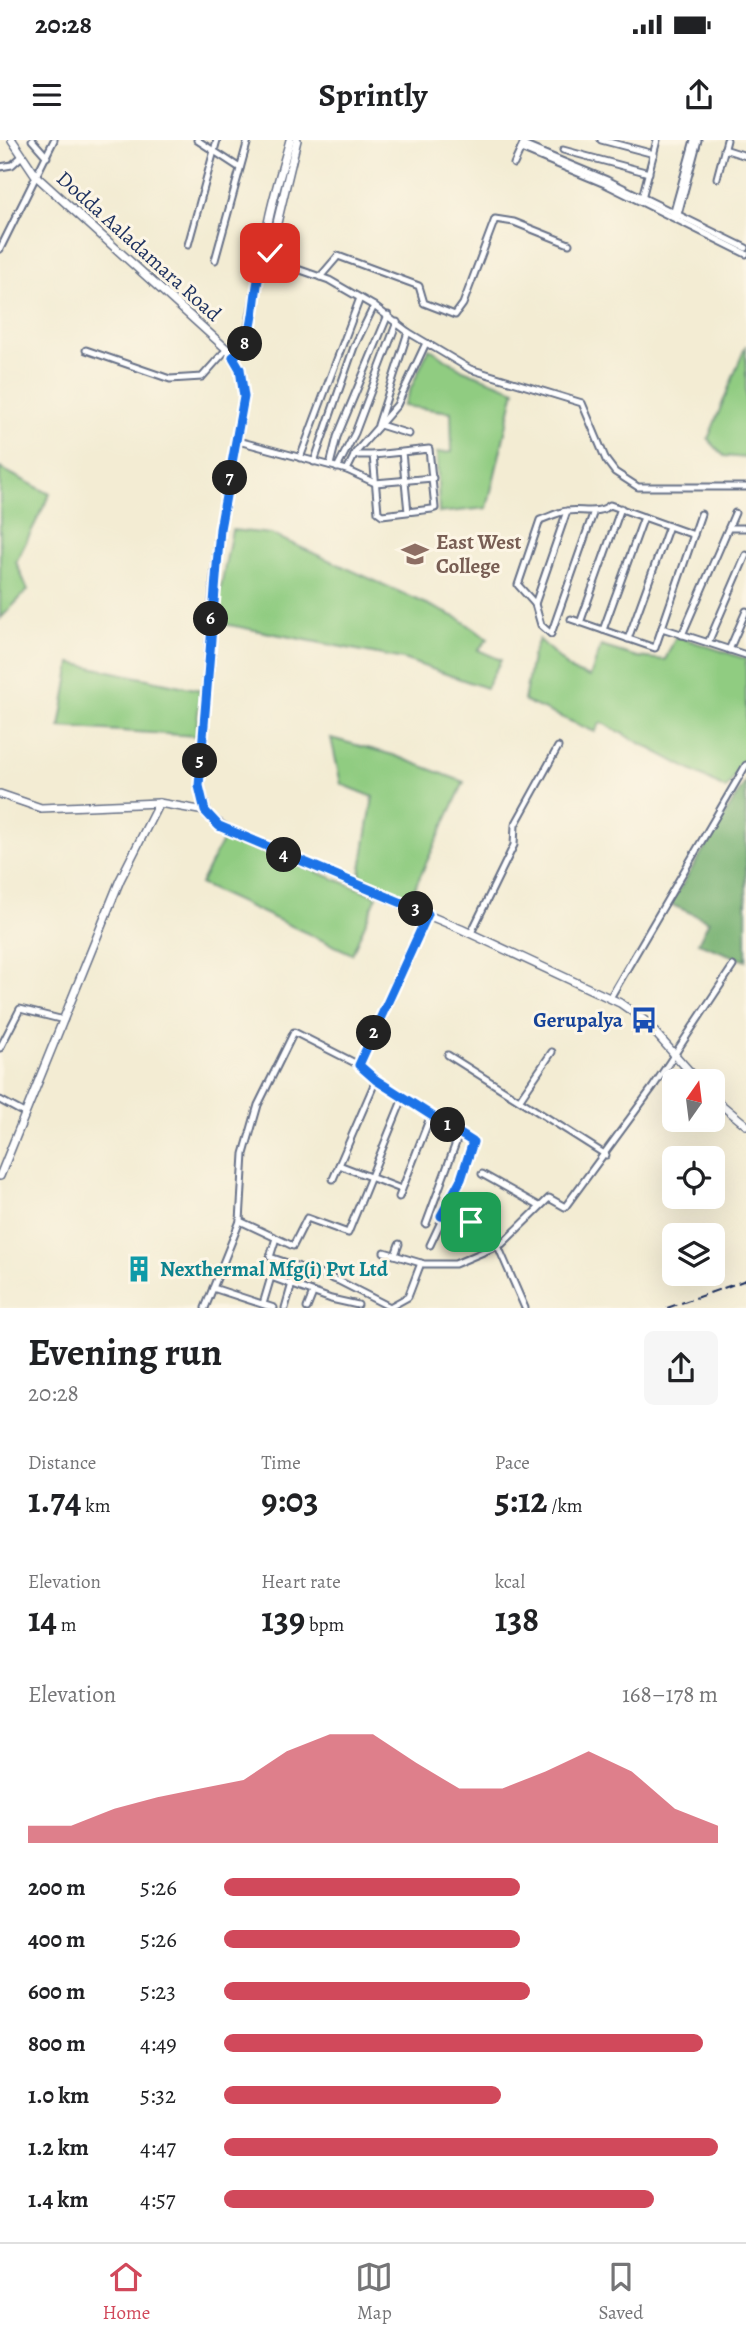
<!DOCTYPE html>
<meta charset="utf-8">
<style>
body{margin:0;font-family:Alegreya,serif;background:#f6f6f6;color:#202124;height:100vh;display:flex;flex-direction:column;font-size:26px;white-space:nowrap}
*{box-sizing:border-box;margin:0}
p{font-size:23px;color:#757577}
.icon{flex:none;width:38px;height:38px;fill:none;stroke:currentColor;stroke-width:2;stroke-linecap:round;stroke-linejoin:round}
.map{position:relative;height:1168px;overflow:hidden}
.side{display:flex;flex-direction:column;background:#fff;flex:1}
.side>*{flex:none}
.needle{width:46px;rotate:14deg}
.tools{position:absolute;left:662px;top:929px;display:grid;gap:14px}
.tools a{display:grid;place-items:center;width:63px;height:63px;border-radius:10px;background:#fff;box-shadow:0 7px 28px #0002;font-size:35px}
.pin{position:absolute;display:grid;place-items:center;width:60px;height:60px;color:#fff;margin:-30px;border-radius:14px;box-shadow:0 4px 10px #0006}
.km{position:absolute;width:35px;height:35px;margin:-18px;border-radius:50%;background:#222;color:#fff;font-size:19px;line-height:35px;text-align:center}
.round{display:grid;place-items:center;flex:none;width:74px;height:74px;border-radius:10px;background:#f6f6f6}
.head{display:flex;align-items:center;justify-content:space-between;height:119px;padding:0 28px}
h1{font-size:38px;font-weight:700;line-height:52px}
.stats{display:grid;grid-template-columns:repeat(3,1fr);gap:10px;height:119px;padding:7px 28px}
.stats div{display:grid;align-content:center}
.stats b{font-size:35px;font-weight:700}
.stats small{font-size:19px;font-weight:400}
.stats p{font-size:19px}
.chart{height:196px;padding:14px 28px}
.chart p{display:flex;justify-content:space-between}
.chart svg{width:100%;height:126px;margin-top:7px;fill:#d1495b;opacity:.7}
ul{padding:0 28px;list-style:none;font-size:23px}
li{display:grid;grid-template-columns:112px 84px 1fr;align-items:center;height:52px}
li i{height:18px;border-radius:9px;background:#d1495b}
.status{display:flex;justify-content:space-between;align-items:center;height:49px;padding:0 35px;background:#fff;direction:ltr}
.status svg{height:19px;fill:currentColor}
header{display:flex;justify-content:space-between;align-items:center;height:91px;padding:0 28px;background:#fff;font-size:32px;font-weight:700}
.tabs{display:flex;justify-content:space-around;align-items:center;height:98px;border-top:2px solid #e0e0e0;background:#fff;font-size:19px;color:#757577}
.tabs a{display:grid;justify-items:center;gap:4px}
.tabs .on{color:#d1495b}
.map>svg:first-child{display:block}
.green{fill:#90cc81;stroke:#567e70;stroke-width:2}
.forest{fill:#74b06f;stroke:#487066;stroke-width:2}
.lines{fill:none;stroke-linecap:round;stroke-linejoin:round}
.street-casing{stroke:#677187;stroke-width:9}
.secondary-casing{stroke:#677187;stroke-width:10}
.street{stroke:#fff;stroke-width:5}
.secondary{stroke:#fff;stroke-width:7}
.rail{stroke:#1b2f5e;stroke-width:2;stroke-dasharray:10 5;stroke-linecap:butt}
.route-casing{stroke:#fff;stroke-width:14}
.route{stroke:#1a73e8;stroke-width:9}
.labels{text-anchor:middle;stroke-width:6;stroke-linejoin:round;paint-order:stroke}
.street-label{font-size:21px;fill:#1b2f5e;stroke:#fcf5e5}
.education-label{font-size:21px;font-weight:bold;fill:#785e54;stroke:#fcf5e5;text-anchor:start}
.transit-label{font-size:21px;font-weight:bold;fill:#164399;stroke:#fcf5e5;text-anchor:end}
.culture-label{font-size:21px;font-weight:bold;fill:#0d838f;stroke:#fcf5e5;text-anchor:start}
</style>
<div class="status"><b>20:28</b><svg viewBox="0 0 49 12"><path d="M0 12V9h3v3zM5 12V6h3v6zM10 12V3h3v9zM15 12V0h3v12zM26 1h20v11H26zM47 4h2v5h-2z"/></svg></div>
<header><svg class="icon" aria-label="menu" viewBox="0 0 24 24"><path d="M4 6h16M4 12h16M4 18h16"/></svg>Sprintly<svg class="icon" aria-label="share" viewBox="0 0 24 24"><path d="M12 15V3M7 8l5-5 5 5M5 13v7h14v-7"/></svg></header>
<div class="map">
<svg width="746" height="1168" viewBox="0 0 746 1168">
<rect width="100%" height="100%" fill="#fcf5e5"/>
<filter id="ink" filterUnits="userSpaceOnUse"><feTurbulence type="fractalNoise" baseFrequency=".0143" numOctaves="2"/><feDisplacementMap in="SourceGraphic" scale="14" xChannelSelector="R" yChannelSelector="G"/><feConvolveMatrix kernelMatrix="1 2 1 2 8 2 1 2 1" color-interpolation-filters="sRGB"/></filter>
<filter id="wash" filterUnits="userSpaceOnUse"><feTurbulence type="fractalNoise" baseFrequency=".00686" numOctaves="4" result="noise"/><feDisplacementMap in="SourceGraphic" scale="28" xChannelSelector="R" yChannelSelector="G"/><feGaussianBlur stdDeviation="1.57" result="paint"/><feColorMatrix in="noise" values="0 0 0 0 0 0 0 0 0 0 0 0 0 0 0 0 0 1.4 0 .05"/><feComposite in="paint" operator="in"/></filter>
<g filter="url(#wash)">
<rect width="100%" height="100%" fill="#f3ecd3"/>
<g class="green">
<path d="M746 205V318L724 316 708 299Z"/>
<path d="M429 208 463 230 515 250 487 368 439 373 437 313 452 312 451 272 403 266Z"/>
<path d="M0 328 50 354 16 422 28 450 0 479Z"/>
<path d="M232 390 271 394 460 479 488 499 478 510 501 520 486 548 403 519 214 482Z"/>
<path d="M676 496 746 519V618L726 649 601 582 595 592 524 561 532 517 539 499 572 531 590 537 601 506 637 517 665 520Z"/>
<path d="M71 523 200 550 196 596 60 587Z"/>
<path d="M331 598 393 615 464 642 410 758 360 735 373 657 341 644Z"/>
<path d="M225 695 377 756 352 814 200 744Z"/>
</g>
<path class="forest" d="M746 641V821L698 803 709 781 670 764Z"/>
</g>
<g filter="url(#ink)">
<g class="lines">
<g class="street-casing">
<g id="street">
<path d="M32 0 47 17"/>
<path d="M197 0 240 28"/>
<path d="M601 0 654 14"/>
<path d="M523 5 607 40 746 108"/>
<path d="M521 9 605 44 746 114"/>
<path d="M724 9 746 16"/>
<path d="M563 10 649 33"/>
<path d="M514 24 525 0"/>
<path d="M0 27 12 25 22 16"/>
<path d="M717 38 727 0"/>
<path d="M642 58 657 0"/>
<path d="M673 75 694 0"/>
<path d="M677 78 698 0"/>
<path d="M188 105 217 0"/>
<path d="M0 109 54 0"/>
<path d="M266 118 329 140 374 166 408 192 470 229 582 263 606 320 615 332 638 347H746"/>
<path d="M215 120 248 0"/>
<path d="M320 137 338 116 419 146 424 163 455 175 463 164 495 79 514 82 569 104"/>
<path d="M86 210 170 239 202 237 226 210"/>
<path d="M378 285 408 192"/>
<path d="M380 285 409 294"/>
<path d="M238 301 347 330 375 343 433 338"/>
<path d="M402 312 373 315 378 372 382 375 432 369 435 368 429 309 402 312 408 372"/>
<path d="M354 315H373"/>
<path d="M300 318 360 158"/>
<path d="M314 322 354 207 374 166"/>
<path d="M330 325 337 297 388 175"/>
<path d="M337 328 355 293 397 182"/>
<path d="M347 330 356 312 397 265 426 203"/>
<path d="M594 371 551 494 541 485 535 464 518 445 540 380C549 377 558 372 567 371 582 369 598 375 610 365L694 395"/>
<path d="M729 388H746"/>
<path d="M535 464 567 371"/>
<path d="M571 479 655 508 701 374"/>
<path d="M580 483 621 368"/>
<path d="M662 488 746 515"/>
<path d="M603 490 644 377"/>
<path d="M682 495 735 373"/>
<path d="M628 499 669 386"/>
<path d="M708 503 746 415"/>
<path d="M729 510 746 471"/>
<path d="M471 793 514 705 515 685 558 607"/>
<path d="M610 858 746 625"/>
<path d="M0 908 20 869 64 880"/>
<path d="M448 915 606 1015"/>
<path d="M359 925 427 774"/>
<path d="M520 959 552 912"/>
<path d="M0 960 24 973"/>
<path d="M339 1025 401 1049"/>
<path d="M482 1034 539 1066"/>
<path d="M333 1039 376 940"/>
<path d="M399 1057 431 975"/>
<path d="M441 1076 471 1082"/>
<path d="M240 1081 293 1106 307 1078 348 1093 403 958"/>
<path d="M426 1084 460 992"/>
<path d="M276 1098 270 1117 339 1141 390 1167 408 1157 421 1123"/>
<path d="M498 1106 525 1168"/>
<path d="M384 1112 424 1124H455L502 1104 549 1058 565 1067 653 947 733 826"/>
<path d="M395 1115 399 1104"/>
<path d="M213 1148 274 1168"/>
<path d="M263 1164 271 1137 331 1159 358 1165"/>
<path d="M205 1168 240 1081 244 1014 258 965 294 892 359 925 376 940 473 1002 461 1039 430 1105"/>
<path d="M285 1168 297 1126"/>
<path d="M307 1168 313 1153"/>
</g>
</g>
<g class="secondary-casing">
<g id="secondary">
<path d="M12 0 36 36 231 213 240 229 244 257 220 389 214 442 199 646 208 676 237 695 461 789 620 863 644 880 699 942"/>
<path d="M266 118C259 100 284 23 290 0"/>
<path d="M233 217 245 206 260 129 270 112 297 0"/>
<path d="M0 654 41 668 159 663 205 671"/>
<path d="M712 957 746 985"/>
<path d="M0 1036 120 740 159 663"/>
</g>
</g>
<use href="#street" class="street"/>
<use href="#secondary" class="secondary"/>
<path class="rail" d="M667 1168 746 1140"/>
</g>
</g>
<g class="lines" filter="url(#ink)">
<g class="route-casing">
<path id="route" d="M270 113C246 141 264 195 233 217L240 229 244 257 220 389 199 646 205 671 219 686 428 774 359 925 376 940 473 1002 461 1039 441 1076 471 1082"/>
</g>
<use href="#route" class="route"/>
</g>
<defs>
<g id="university-bare" transform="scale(2.1)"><path d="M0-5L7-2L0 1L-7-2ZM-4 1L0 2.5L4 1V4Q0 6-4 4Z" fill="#8d6e63" stroke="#fcf5e5" stroke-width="2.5" paint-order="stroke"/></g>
<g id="bus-bare" transform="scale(2.1)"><path d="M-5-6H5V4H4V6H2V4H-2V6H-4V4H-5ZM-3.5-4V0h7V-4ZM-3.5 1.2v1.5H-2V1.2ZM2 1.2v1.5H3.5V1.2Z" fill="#1a4fb4" stroke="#fcf5e5" stroke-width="2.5" paint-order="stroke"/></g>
<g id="building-bare" transform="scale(2.1)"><path d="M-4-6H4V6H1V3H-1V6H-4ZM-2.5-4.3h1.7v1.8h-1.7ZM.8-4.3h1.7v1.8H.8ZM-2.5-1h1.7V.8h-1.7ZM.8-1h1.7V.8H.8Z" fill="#0f9aa8" stroke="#fcf5e5" stroke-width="2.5" paint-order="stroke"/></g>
</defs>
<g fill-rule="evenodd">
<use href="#university-bare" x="415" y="414"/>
<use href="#bus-bare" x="644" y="880"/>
<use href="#building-bare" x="139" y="1129"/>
</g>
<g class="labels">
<g class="street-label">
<text transform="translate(139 106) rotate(42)" y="7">Dodda Aaladamara Road</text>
</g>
<g class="education-label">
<text x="436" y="409">East West<tspan x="436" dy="24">College</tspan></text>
</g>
<g class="transit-label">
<text x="623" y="887">Gerupalya</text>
</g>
<g class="culture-label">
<text x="160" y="1136">Nexthermal Mfg(i) Pvt Ltd</text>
</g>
</g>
</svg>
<div class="tools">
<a><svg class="needle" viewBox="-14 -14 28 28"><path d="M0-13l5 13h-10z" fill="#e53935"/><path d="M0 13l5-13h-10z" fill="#757577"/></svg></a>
<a><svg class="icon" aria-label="locate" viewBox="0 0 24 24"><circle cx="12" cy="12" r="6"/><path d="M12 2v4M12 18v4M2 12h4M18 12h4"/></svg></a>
<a><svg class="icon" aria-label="layers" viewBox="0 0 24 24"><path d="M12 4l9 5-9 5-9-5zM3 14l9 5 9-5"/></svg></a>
</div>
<div class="pin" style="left:471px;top:1082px;background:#1e9e55"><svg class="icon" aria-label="arrive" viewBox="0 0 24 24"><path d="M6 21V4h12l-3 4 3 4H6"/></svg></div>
<div class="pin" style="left:270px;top:113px;background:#d93025"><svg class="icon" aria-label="check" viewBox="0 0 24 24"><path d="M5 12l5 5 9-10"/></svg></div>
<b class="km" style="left:448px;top:985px">1</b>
<b class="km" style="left:374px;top:893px">2</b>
<b class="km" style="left:416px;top:769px">3</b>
<b class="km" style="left:284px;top:715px">4</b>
<b class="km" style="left:200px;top:621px">5</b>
<b class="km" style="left:211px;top:479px">6</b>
<b class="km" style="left:230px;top:338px">7</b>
<b class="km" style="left:245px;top:204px">8</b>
</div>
<section class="side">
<div class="head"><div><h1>Evening run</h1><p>20:28</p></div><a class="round"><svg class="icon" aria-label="share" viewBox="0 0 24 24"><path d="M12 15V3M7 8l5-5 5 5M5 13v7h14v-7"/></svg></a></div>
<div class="stats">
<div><p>Distance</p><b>1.74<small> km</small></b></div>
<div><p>Time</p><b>9:03</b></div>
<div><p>Pace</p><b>5:12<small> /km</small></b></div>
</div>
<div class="stats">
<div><p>Elevation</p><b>14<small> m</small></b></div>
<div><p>Heart rate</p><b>139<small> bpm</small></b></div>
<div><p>kcal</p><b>138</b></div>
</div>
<div class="chart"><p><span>Elevation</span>168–178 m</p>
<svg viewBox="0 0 160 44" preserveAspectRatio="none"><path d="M0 44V38L10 38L20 32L30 28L40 25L50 22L60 12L70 6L80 6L90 16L100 25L110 25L120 19L130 12L140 19L150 32L160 38V44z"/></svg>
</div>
<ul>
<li><b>200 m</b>5:26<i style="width:60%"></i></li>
<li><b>400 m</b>5:26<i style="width:60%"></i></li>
<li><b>600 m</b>5:23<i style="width:62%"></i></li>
<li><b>800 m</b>4:49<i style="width:97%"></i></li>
<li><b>1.0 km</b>5:32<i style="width:56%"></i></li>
<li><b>1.2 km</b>4:47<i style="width:100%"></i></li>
<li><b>1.4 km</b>4:57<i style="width:87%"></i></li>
</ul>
</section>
<nav class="tabs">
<a class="on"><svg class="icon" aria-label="home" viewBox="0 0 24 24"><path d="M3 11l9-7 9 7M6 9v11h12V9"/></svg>Home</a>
<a><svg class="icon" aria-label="map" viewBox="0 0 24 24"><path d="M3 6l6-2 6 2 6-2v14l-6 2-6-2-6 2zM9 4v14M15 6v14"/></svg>Map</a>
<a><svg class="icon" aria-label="saved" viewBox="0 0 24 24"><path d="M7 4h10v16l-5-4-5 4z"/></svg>Saved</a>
</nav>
